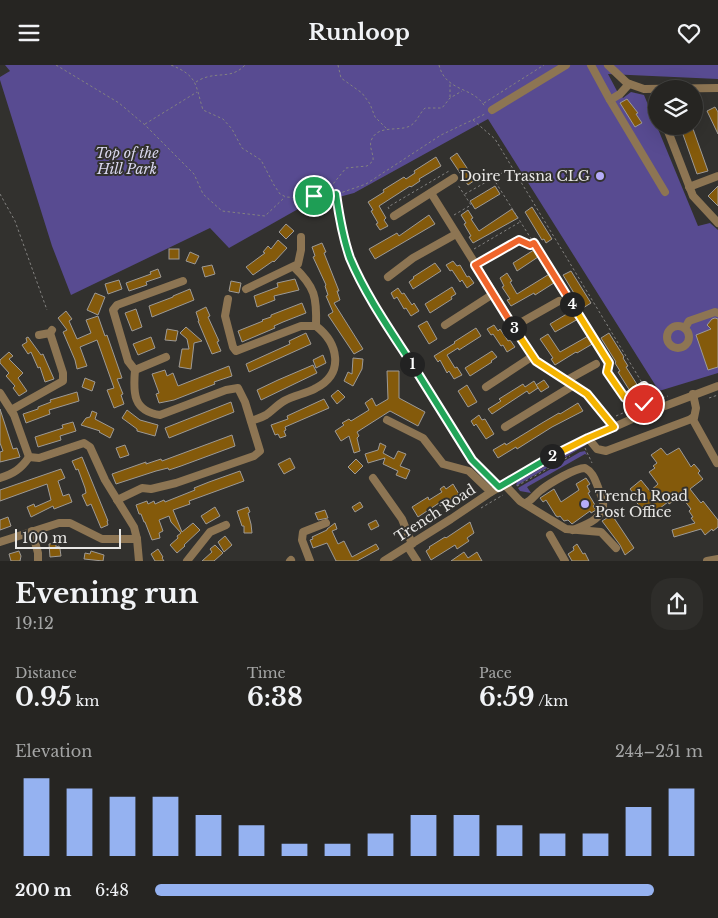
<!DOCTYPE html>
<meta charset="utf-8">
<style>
body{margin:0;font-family:"Libre Baskerville",serif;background:#2e2d2a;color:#f1f3f6;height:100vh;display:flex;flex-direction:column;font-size:19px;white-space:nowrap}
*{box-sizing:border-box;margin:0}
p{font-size:16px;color:#a4a5a5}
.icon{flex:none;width:28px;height:28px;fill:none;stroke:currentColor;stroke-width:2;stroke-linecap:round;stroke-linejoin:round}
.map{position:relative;height:496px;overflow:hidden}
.side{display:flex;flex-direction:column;background:#262522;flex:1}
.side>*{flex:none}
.tools{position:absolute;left:648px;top:15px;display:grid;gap:10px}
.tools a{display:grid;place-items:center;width:55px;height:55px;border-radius:50%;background:#262522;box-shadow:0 5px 20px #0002,0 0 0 1px #424240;font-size:25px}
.scale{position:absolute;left:15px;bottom:12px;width:106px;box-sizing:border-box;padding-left:5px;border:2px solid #e9e8e6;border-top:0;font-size:14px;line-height:18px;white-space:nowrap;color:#e9e8e6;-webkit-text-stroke:4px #32312e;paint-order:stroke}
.pin{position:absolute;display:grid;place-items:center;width:42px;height:42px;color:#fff;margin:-21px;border:2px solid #fff;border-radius:50%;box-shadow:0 1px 5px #0007}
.km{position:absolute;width:25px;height:25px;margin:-12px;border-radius:50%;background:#222;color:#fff;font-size:14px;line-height:25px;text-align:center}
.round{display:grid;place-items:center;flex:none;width:52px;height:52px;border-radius:20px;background:#2e2d2a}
.head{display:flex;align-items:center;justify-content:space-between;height:85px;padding:0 15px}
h1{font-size:28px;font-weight:800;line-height:38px}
.metrics{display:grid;grid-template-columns:repeat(3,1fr);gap:8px;height:85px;padding:5px 15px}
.metrics div{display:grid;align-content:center}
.metrics b{font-size:25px;font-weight:800}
.metrics small{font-size:14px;font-weight:400}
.metrics p{font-size:14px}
.chart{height:140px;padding:10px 15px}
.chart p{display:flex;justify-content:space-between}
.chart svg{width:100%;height:90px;margin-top:5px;stroke:#95b2f1;stroke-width:6}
ul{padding:0 15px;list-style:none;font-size:16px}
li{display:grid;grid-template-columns:80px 60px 1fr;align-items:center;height:38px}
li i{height:12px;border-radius:6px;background:#95b2f1}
header{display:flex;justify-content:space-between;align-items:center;height:65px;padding:0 15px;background:#262522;font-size:22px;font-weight:800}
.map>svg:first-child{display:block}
.green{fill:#584b91}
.building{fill:#845a0b;stroke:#9d9a97}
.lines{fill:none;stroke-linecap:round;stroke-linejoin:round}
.path{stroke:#838280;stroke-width:1;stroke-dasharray:2.5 2.5;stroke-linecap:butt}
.minor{stroke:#8d7553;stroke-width:8}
.split-1-casing{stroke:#fff;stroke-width:10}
.split-2-casing{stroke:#fff;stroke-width:10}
.split-3-casing{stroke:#fff;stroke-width:10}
.split-4-casing{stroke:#fff;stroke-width:10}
.split-5-casing{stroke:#fff;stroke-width:10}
.split-1{stroke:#22a559;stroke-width:6}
.split-2{stroke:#22a559;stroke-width:6}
.split-3{stroke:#f5b400;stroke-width:6}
.split-4{stroke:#f0652b;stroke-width:6}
.split-5{stroke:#f5b400;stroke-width:6}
.poi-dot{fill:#b5acf8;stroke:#32312e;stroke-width:2}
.labels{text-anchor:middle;stroke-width:4;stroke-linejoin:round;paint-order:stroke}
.park-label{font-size:14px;font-style:italic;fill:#d9d7ee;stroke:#32312e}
.poi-label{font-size:14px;fill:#e9e8e6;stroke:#32312e;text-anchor:end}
.street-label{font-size:14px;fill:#e9e8e6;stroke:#32312e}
</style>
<header><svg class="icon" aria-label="menu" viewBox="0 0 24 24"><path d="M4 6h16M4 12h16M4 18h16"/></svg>Runloop<svg class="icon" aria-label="heart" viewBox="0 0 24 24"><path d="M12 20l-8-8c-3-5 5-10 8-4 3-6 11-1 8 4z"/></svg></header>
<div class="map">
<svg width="718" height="496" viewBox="0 0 718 496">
<rect width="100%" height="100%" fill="#32312e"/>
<g class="green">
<path d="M5 0H718V14L608 9 617 26 623 33 631 27 644 30 698 161 710 158 718 165V308L659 326 488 54 354 128 339 132 314 135 229 183 210 163 71 230 52 181 0 15V12L10 6Z"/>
<path d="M583 380H586L516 421 517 417Z"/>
<path d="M585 386 587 390 585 389 527 422 531 428 520 426 518 423 580 387Z"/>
</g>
<g class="building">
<path d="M627 34 638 48 636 49 642 58 635 62 620 38Z"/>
<path d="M715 42 718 47V69L707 46Z"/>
<path d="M680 61H692L708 106 697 109Z"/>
<path d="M457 88 475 115 468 120 450 93Z"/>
<path d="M436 92 441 101 419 114 420 116 411 122 410 121 379 141 386 153 384 155 388 161 380 165 376 159 378 158 371 146 373 145 368 137 384 127 383 125 404 112 406 114 415 108 414 106Z"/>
<path d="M495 121 500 129 475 144 470 136Z"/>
<path d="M718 121V141L708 131Z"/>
<path d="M532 142 552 174 546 178 544 174 542 175 525 147Z"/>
<path d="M512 144 518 153 473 178 469 172 471 171 464 159 466 158 461 150 468 145 473 153 471 154 479 166Z"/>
<path d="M429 150 435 159 375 194 369 184 397 168 399 171Z"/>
<path d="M286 159 294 166 286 174 279 167Z"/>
<path d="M278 175 287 183 274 197 273 196 253 210 246 202 265 188 263 187 268 181 271 184Z"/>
<path d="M322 178 326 187 324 188 339 226H337L340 235 334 238 363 284 354 289 328 250 333 247 326 231 328 230 325 221 326 220 313 192 315 191 312 182Z"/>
<path d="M537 183 541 190 517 206 513 198Z"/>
<rect x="169" y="184" width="10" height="10"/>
<path d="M190 187 199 191 195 199 186 196Z"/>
<path d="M453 196 457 201 460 200 467 212 469 211 474 218 467 223 462 215 460 217 452 205 450 206 446 200Z"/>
<path d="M435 198 441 206 413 224 409 217 414 213 413 212Z"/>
<path d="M212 200 215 209 205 212 202 202Z"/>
<path d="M158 204 161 212 146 217 147 220 129 226 126 218 151 209 150 207Z"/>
<path d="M571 206 591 238 583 243 563 210Z"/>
<path d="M507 208 512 216 510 217 517 229 551 208 557 216 535 230 534 228 511 241 507 235 510 234 502 222 504 221 500 213Z"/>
<path d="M295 214 299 225 274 231 275 235 257 242 254 231 278 222 277 218Z"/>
<path d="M119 215 122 224 108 229 105 219Z"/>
<path d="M231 216 241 218 239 228 229 226Z"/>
<path d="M452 222 456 229 451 232 452 234 430 248 425 239Z"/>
<path d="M398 223 402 229 404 228 412 240 414 238 419 246 411 251 406 243 404 244 397 232 394 234 391 228Z"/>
<path d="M190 224 194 235 152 252 149 241 173 232V231Z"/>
<path d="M95 228 105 232 98 250 87 245Z"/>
<path d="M302 238 306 248 283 257 274 261 275 263 242 277 238 266 263 256 262 255 271 252V250Z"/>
<path d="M206 242 210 251 208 252 219 276 217 277 221 286 212 289 198 256H199L196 247Z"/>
<path d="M136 244 142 262 132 266 125 248Z"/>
<path d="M575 244 580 253 555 267 550 259Z"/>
<path d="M66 246 72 254 69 256 77 274 91 268 86 255 98 251 105 271 107 270 122 313 117 314 123 329 121 330 124 339 114 343 107 325 114 323 97 275 80 282 87 301 77 304 75 295 63 267 67 265 58 253Z"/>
<path d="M715 253 718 254V302L708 305 696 270 711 264 707 260 712 254Z"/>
<path d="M427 256 437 274 429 279 418 261Z"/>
<path d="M494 260 498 266 500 264 508 276 510 275 515 282 507 287 503 280 501 281 493 269 491 270 487 264Z"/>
<path d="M186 262 202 276 194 278 191 304 179 302 182 284H189L187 274 180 268Z"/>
<path d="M476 263 481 271 459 285 458 283 447 290 455 303 457 302 462 310 454 314 449 306 447 308 440 295 438 297 434 291 455 278 454 277Z"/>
<path d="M167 264 178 266 176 276 165 275Z"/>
<path d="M306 268 311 279 249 307 246 299 290 279 289 276Z"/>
<path d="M609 268 624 292 623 293 628 301 626 302 638 321 630 326 618 307 620 306 615 298 616 297 601 273Z"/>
<path d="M548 269 560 287 590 270 594 278 577 288 576 287 555 300 551 294 553 293 540 274Z"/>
<path d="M28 272 41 290 43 289 54 314 45 317 40 302 38 303 31 287 28 289 22 280 27 277 26 273Z"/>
<path d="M151 272 155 283 138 290 133 279Z"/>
<path d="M492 286 497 292 491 296 492 297 470 311 465 303Z"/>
<path d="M9 287 13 291 9 294 23 308 18 313 27 326 19 331 13 323 15 321 6 311 9 308 0 298V295Z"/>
<path d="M323 290 326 298 316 303 313 295Z"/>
<path d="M353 293 363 294 362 304 353 321 344 316 348 307 352 309Z"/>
<path d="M313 300 317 308 261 335 257 325 278 315Z"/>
<path d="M229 301 232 311 214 317 215 319 174 335 159 338 156 329 159 328 152 309 165 305 167 311 173 308 178 321Z"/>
<path d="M387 306H399V333L425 347 418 361 390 346 357 367 359 371 357 373 360 386 354 388 349 371 341 376 335 366 344 360 342 358 349 354 351 356 369 345 365 338 372 333 376 341 388 334Z"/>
<path d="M85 313 95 317 92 326 82 322Z"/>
<path d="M544 315 549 322 541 327 536 320Z"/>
<path d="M534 316 538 323 529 329 527 326 492 349 488 344 501 336 499 334 523 319 525 322Z"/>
<path d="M467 320 477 337 468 342 458 326Z"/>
<path d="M338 325 345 332 337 339 331 331Z"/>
<path d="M77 327 79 336 49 345 50 349 26 358 23 349 38 344V342L51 337 50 335Z"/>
<path d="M324 334 329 343 285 362 286 365 284 366 286 371 280 373 278 369 275 370 271 360 288 354 287 351Z"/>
<path d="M231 337 234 347 169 373 165 363Z"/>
<path d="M578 338 583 346 552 362 517 384 516 382 498 393 493 385 505 378 506 380 542 358 559 348 560 349Z"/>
<path d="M0 344 13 384 17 383 20 392 0 397V387L3 386 0 378Z"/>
<path d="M127 345 140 355 158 360 155 371 137 366V364L122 353Z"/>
<path d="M92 346 97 348 95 354 114 364 110 373 99 367 100 366 81 360 86 353 90 352Z"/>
<path d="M479 350 482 355 485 354 494 369 486 374 476 359 474 361 471 356Z"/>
<path d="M73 357 76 366 60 371 61 375 38 382 35 372 63 363 62 360Z"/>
<path d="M232 370 235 381 181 401 169 405 168 403 156 406 116 419 112 409 146 397V399L161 394 162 396Z"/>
<path d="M380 378 386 381 383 388 394 394 398 386 406 389 400 401 410 405 406 414 396 410 398 406 383 399 385 393 368 398 365 389 378 385Z"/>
<path d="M125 380 129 390 120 393 116 383Z"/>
<path d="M661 383 667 390 679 383 691 402 694 399 700 406 698 408 703 414 690 424 701 438 703 436 718 455V462L713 466 712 464 705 470 701 464 674 472 672 465 695 458 691 453 693 452 689 446 691 444 681 431 669 439 668 437 651 450 644 441 641 443 634 434 636 432 630 424 641 415 650 426 658 419 649 407 655 403 653 401 657 398 651 390Z"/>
<path d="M82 392 108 456H107L108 460 101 463 91 439 87 441 82 430 86 428 85 423 78 404 76 405 72 396Z"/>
<path d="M290 393 295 403 284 409 278 399Z"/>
<path d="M356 394 363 401 355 409 348 402Z"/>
<path d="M61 404 65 413 58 416 63 431 69 429 72 437 54 444 53 441 31 452 27 442 34 439 35 442 51 435 47 419 0 436V425Z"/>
<path d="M240 406 244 416 189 436 190 439 173 445 182 467 193 458 200 465 184 480 185 481 177 488 170 480 178 473 177 471 181 468 171 457 169 451 159 455 163 466 159 468 160 473 152 475 145 457H144L141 449H139L136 440 147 436 148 439 154 436 155 439 164 435 165 437 195 425 194 423 209 417Z"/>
<path d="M586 413 590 419 587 421 590 427 588 428 595 440 593 441 596 445 591 448 590 446 572 459 568 455 564 456 560 451 558 452 556 451 546 435 543 437 540 433 554 424 561 437 579 425 576 419Z"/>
<path d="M453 419 459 429 440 441 439 438 418 452 412 442 428 432 429 435 442 427 440 424 444 421 446 424Z"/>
<path d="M360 437 363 442 355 447 352 442Z"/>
<path d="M215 442 220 451 206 459 201 451Z"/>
<path d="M248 442 250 447 248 448 251 459 252 468H244V461H242L237 446Z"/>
<path d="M325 445 328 453 318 455 315 448Z"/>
<path d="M612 450 634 483 625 490 620 480 602 456Z"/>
<path d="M8 452 11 461 0 465V455Z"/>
<path d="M376 455 379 461 371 465 368 459Z"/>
<path d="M470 457 474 468 467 473 469 476 457 484 455 480 431 495 426 486 430 483 429 482 445 472 446 473Z"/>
<path d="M335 458 337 464 332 466 338 479 344 476 352 492 376 479 379 484 357 496H336L327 478 313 483 310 475 313 474 312 472 327 465V464Z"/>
<path d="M225 471 232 480 224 487 218 477Z"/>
<path d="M56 478V482L59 481 60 484 61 491 50 492 49 479Z"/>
<path d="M577 479 583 489 585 488 589 496H572L568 489 574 485 573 482Z"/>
<path d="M215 480 223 488 214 496H202L212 487 210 484Z"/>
<path d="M158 484 163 492 162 493 164 496H155L151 489Z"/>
<path d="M19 486 21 491 20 496H11L9 489Z"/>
<path d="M91 486 104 490 103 496 84 494 85 488 90 489Z"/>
<path d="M464 487 468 493 477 487 482 496H451Z"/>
</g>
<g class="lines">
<g class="path">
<path d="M56 0 119 38 145 60 194 109 203 129 222 146 265 151 285 132"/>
<path d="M171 0C198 11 195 19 203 45L223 54 232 64 242 83 261 95 274 120 280 129 286 132 304 133 314 131 333 119 346 103 367 101 373 96C374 89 369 83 371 76 377 59 398 67 410 61 417 57 419 49 425 43H442L450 33 462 26"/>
<path d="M338 0 341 13 362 28 370 39 375 52 387 64"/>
<path d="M439 0C446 28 474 21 485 42"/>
<path d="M196 17C199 15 203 13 207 12 221 8 233 13 245 0"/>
<path d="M450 32V18"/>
<path d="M484 38 544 0"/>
<path d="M473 55 495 74 644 321 648 327 642 334 644 339"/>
<path d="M145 59 197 27"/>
<path d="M493 113 609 298 607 307 632 344"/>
<path d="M0 129 15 156 47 245"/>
<path d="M336 129 350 192 372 237 472 395 493 416"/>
<path d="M465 129 511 103"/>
<path d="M314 131 323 134 366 119 441 70 485 49"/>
<path d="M389 144 388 142 449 106"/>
<path d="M454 150 471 140 458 120"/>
<path d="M526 178 530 180 533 179"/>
<path d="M474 184 520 157"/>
<path d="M565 239 569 242 572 240"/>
<path d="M626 332 643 321"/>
<path d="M709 333 718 330"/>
<path d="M616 351 644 339 668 331"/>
<path d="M585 383 592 398"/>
<path d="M517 421 570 391"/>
<path d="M481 443 503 430"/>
</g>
<g class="minor">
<path d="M591 0 610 35 665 127"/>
<path d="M608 0 627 18 644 24 718 23"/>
<path d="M610 35 620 29 629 19"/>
<path d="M492 45 566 0"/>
<path d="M666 61 693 131 718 158"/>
<path d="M689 122 718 111"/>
<path d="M431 128 536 296 587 329 614 362"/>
<path d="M394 151 454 113"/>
<path d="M475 200 519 175"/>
<path d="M294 202C315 222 317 232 316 261"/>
<path d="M388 212 413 193 456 169"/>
<path d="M246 224 298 199 301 185V172"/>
<path d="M228 234 225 251 233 282 236 286 301 261H316C338 278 345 308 316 323 306 329 294 330 284 336 277 340 272 346 266 350 261 353 256 354 251 356"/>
<path d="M445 260 493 229"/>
<circle cx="678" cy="272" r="11"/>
<path d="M513 262 559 236"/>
<path d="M685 263 689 256 715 247 718 248"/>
<path d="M39 270 50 268 52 265"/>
<path d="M135 305 166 292"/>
<path d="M567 315 596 299"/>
<path d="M486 322 533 291"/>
<path d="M0 328 14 350 29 392 39 393 84 378 90 382 105 415 134 462 137 474 139 496"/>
<path d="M11 345 63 316V308L50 268"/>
<path d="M692 353 717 398"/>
<path d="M387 355 423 373 443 399 469 406 491 427"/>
<path d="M505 362 574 320"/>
<path d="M588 373 597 384 606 386 694 353 696 343 693 329"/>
<path d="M0 413C13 409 21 404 29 392"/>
<path d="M373 413 402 454 412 479"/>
<path d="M504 419 520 436 566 464 601 467 616 483"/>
<path d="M117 435 142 423 151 424 176 418 254 391 260 386 245 337 238 323 226 325 160 350C133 346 133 328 135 305L128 296 113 245 117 240 183 216"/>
<path d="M525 438C532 436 535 429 541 425 550 418 575 403 585 403 593 407 595 415 598 422 599 427 603 433 603 437 605 454 585 460 573 465"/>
<path d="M32 466 38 488V496"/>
<path d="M550 470 565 496"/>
<path d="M0 477 59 458H70L102 474H137"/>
<path d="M408 482 417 496"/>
<path d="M187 496 210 467 226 460"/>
<path d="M290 496 291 495"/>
<path d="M310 496 302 475 303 467 326 458"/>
<path d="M384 496 451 454 491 427 565 384 641 350 718 321"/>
<path d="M707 496 718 494"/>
</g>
</g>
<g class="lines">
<g class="split-1-casing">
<path id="split-1" d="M314 131 323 134 336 129C339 150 343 173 350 193 366 231 390 265 412 299"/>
</g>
<g class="split-2-casing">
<path id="split-2" d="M412 299 472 395 499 422 552 391"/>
</g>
<g class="split-3-casing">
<path id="split-3" d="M514 263 536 296 587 329 614 362 588 373 552 391"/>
</g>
<g class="split-4-casing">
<path id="split-4" d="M514 263 475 200 519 175 530 180 534 178 572 239"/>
</g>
<g class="split-5-casing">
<path id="split-5" d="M572 239 609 298 607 307 625 333 644 321 648 327 642 334 644 339"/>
</g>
<use href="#split-1" class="split-1"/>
<use href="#split-2" class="split-2"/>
<use href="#split-3" class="split-3"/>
<use href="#split-4" class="split-4"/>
<use href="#split-5" class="split-5"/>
</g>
<g class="poi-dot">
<circle cx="600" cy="111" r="5"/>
<circle cx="585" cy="439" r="5"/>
</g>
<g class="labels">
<g class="park-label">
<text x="127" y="93">Top of the<tspan x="127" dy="16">Hill Park</tspan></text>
</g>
<g class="poi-label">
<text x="590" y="116">Doire Trasna CLG</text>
<text x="595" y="436" text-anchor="start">Trench Road<tspan x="595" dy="16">Post Office</tspan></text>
</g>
<g class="street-label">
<text transform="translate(435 448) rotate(-33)" y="5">Trench Road</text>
</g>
</g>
</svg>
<div class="tools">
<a><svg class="icon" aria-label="layers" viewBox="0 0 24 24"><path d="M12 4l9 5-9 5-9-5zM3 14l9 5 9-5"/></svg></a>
</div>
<div class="scale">100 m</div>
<div class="pin" style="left:314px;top:131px;background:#1e9e55"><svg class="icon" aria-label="arrive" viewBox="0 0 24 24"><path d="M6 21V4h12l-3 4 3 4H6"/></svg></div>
<div class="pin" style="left:644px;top:339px;background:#d93025"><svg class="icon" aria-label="check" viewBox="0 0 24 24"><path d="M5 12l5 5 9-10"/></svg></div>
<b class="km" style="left:412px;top:299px">1</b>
<b class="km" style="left:552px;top:391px">2</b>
<b class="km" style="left:514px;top:263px">3</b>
<b class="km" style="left:572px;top:239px">4</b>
</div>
<section class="side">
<div class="head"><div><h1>Evening run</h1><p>19:12</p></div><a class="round"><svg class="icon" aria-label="share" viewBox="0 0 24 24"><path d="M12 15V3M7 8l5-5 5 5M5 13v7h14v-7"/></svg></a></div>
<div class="metrics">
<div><p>Distance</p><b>0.95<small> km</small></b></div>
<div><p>Time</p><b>6:38</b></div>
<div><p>Pace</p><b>6:59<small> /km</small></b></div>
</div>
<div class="chart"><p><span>Elevation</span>244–251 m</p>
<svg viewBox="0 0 160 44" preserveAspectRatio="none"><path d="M5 44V6M15 44V11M25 44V15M35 44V15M45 44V24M55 44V29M65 44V38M75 44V38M85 44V33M95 44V24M105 44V24M115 44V29M125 44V33M135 44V33M145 44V20M155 44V11"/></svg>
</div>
<ul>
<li><b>200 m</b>6:48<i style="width:91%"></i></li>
</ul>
</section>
